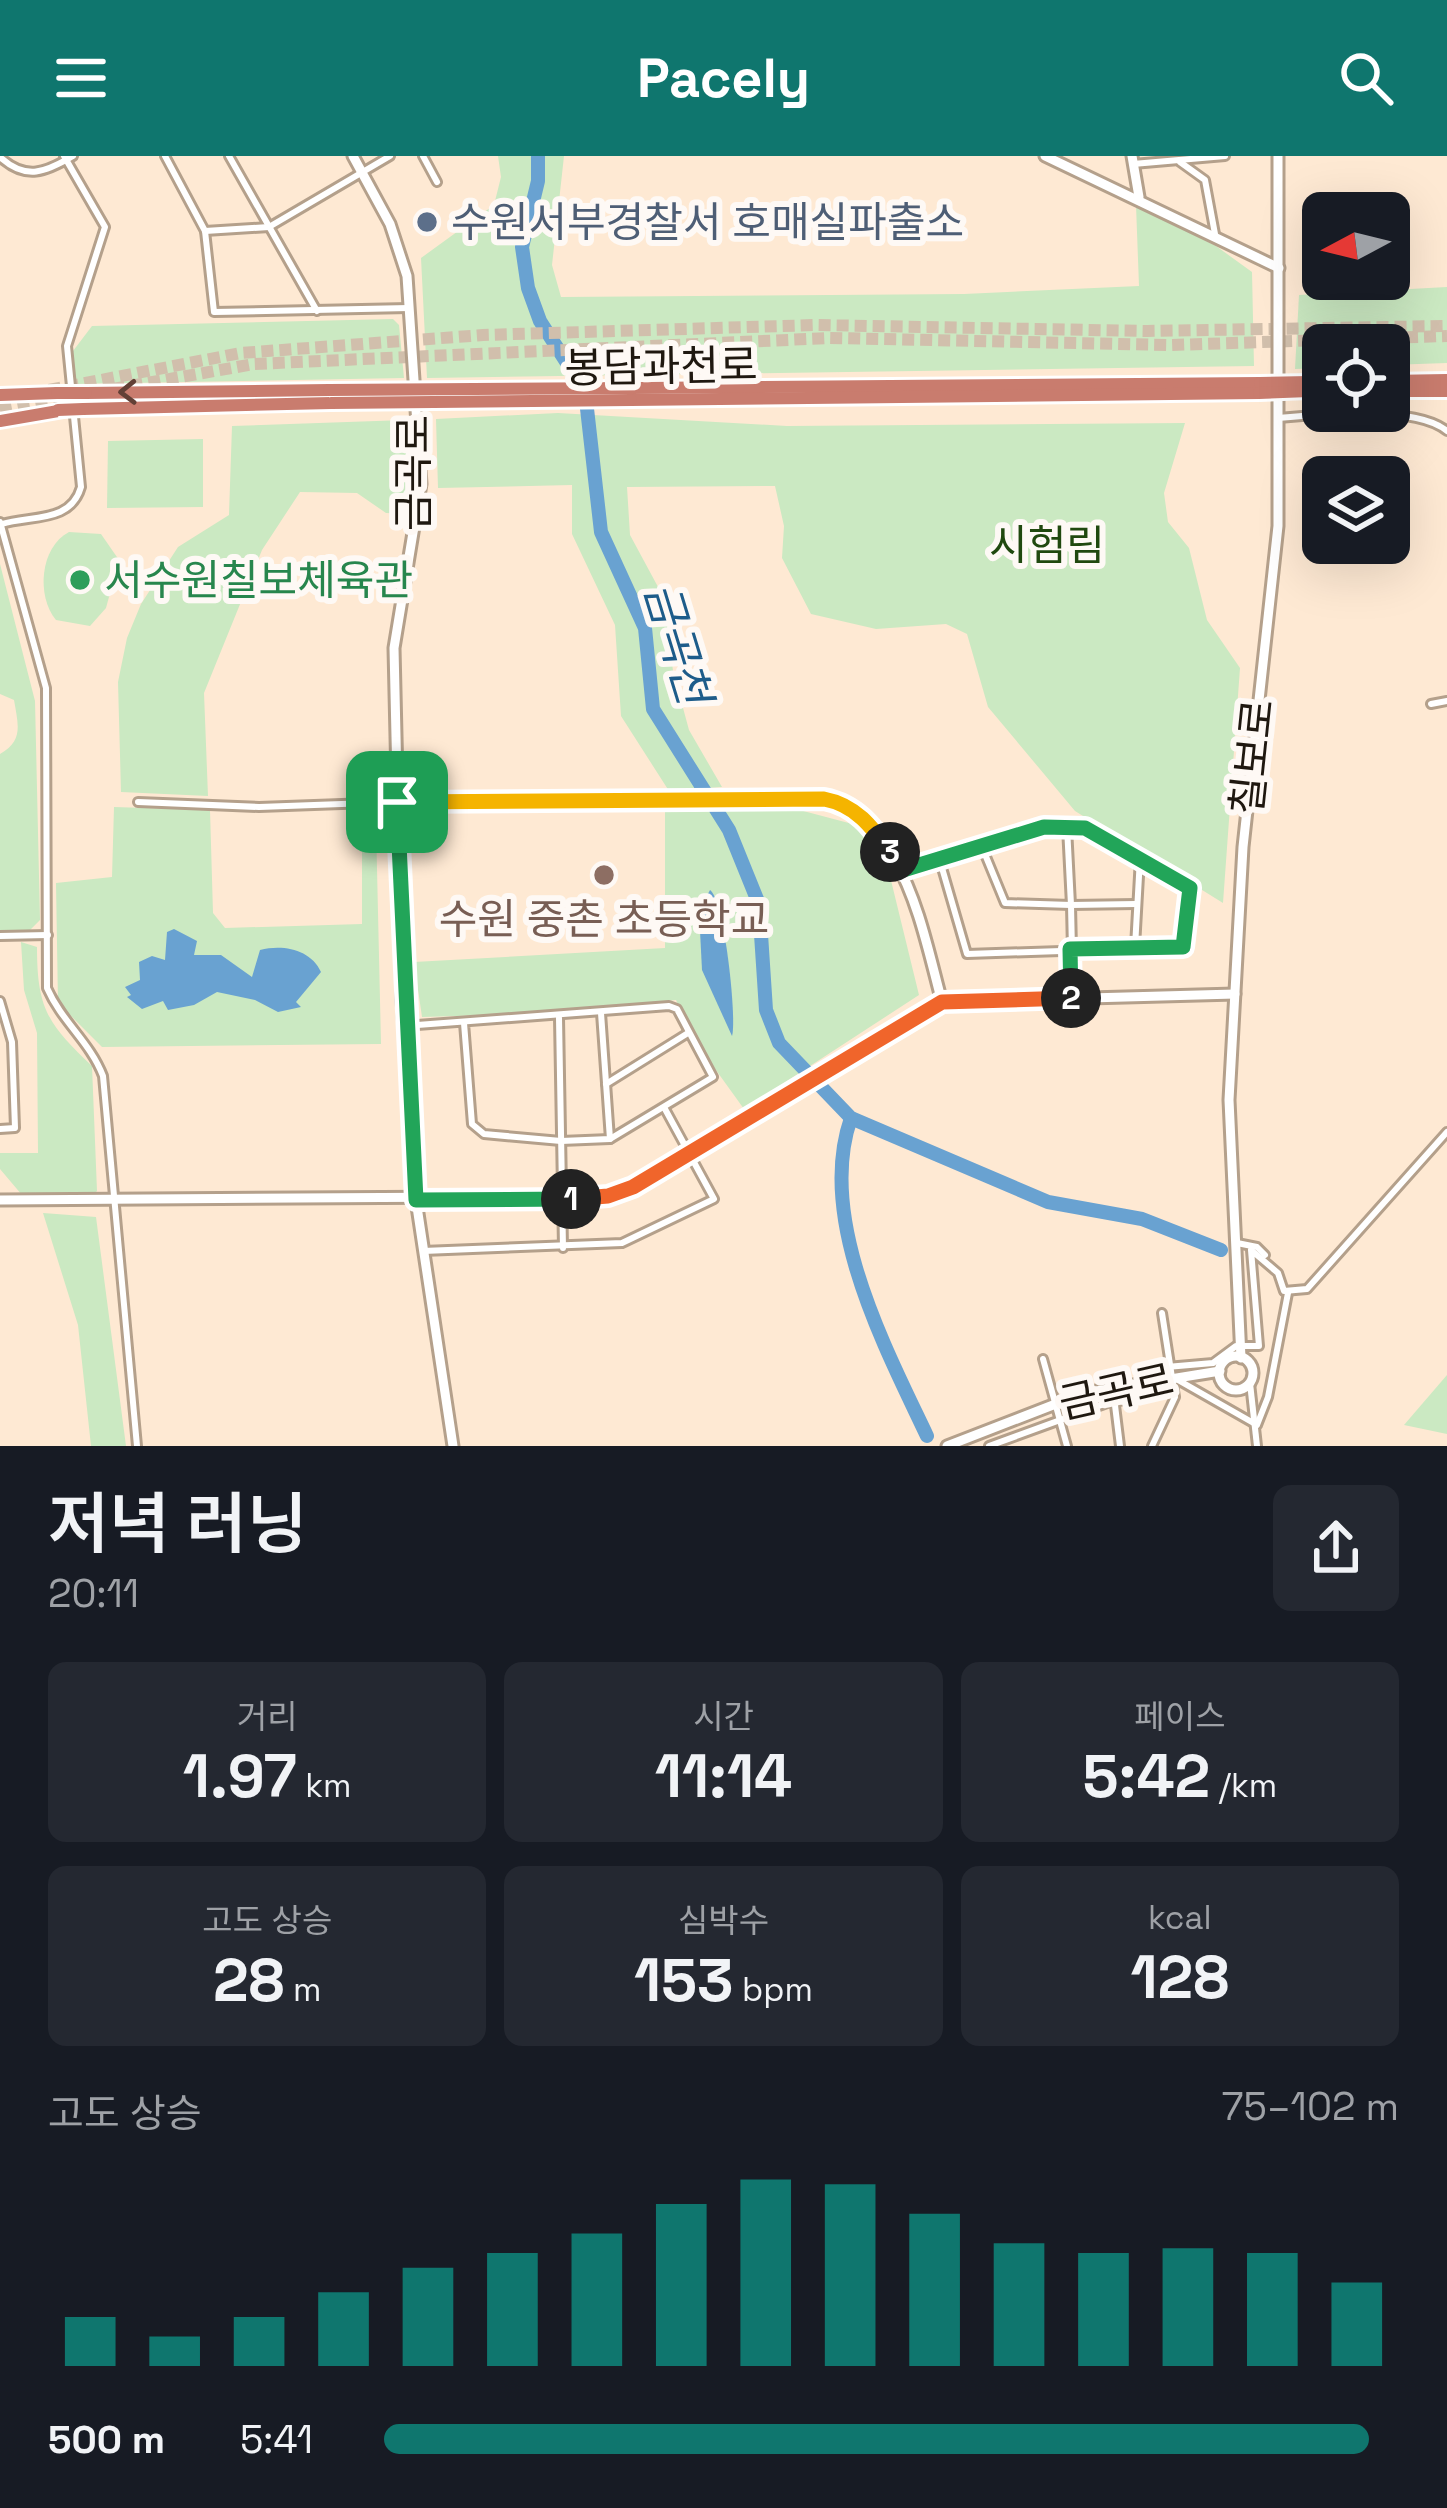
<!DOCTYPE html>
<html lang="ko">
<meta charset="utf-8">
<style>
body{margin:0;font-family:"Space Grotesk","Noto Sans KR",sans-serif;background:#242831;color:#f1f3f6;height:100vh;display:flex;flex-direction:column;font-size:45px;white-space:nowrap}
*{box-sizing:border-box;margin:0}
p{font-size:39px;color:#9ea1a6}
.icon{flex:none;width:66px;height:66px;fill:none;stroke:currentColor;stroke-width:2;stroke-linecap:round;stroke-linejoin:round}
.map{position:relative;height:1290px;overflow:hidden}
.panel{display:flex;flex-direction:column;background:#171b24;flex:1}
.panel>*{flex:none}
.needle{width:78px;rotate:263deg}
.controls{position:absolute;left:1302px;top:36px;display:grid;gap:24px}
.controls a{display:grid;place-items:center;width:108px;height:108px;border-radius:18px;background:#171b24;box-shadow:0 12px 48px #0002;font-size:60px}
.pin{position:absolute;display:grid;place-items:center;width:102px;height:102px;color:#fff;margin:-51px;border-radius:24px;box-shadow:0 6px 18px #0006}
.km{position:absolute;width:60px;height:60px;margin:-30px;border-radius:50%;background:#222;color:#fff;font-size:33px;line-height:60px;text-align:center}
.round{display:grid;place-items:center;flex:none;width:126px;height:126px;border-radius:18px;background:#242831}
.headline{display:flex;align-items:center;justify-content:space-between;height:204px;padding:0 48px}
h1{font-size:66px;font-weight:600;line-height:90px}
.metrics{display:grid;grid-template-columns:repeat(3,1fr);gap:18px;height:204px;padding:12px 48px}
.metrics div{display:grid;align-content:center;border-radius:18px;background:#242831;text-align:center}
.metrics b{font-size:60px;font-weight:600}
.metrics small{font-size:33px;font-weight:400}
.metrics p{font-size:33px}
.chart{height:336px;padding:24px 48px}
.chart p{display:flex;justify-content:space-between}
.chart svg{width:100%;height:216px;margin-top:12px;stroke:#0f766e;stroke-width:6}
ul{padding:0 48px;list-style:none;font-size:39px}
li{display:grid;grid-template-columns:192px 144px 1fr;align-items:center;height:90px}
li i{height:30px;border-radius:15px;background:#0f766e}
header{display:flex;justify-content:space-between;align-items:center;height:156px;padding:0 48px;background:#0f766e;color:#fff;font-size:54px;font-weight:600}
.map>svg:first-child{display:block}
.green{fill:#cbe9c2}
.water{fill:#69a2d1}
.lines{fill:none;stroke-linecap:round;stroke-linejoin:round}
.river{stroke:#69a2d1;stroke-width:14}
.highway-tunnel{stroke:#d1bfac;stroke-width:12;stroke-dasharray:12 6;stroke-linecap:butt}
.street-casing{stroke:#b4a08b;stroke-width:12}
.secondary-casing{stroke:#b4a08b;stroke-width:15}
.highway-casing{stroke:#fff;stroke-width:18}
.street{stroke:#fff;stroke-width:6}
.secondary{stroke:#fff;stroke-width:9}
.highway{stroke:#c97c6e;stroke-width:12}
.highway-bridge-casing{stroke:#fff;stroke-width:18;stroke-linecap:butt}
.highway-bridge{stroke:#c97c6e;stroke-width:12}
.oneway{stroke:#634036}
.split-1-casing{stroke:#fff;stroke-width:24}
.split-2-casing{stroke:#fff;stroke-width:24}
.split-3-casing{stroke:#fff;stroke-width:24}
.split-4-casing{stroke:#fff;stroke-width:24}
.split-1{stroke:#22a559;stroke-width:15}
.split-2{stroke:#f0652b;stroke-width:15}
.split-3{stroke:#22a559;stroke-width:15}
.split-4{stroke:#f5b400;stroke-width:15}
.service-dot{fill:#5c6f8a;stroke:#fef9f5;stroke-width:4.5}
.leisure-dot{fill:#2e9e5b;stroke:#fef9f5;stroke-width:4.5}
.education-dot{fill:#8d6e63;stroke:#fef9f5;stroke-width:4.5}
.labels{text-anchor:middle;stroke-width:12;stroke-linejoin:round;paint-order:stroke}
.service-label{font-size:42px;fill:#4e5e75;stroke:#fef9f5;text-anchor:start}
.street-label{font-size:42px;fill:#1f1810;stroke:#fef9f5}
.park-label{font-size:42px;fill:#20490f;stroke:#fef9f5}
.leisure-label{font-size:42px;fill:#27864d;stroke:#fef9f5;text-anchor:start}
.education-label{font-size:42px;fill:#785e54;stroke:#fef9f5}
.water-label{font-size:45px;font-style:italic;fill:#1d5c8a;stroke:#fef9f5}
</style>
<header><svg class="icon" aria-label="menu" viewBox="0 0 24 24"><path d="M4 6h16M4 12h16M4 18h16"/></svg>Pacely<svg class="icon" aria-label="search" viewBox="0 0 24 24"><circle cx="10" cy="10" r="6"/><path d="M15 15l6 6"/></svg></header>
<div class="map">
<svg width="1447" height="1290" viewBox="0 0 1447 1290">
<rect width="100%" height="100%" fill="#fee9d3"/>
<g class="green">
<path d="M498 0H564L552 109 561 141 964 138 1139 130 1136 49 1216 90 1252 116 1254 210 427 222 421 102 494 49 501 21Z"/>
<path d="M1447 131V207L1389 209V189H1323V212L1295 213 1299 139Z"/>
<path d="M393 163 399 169 404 222 75 228 73 195 92 170Z"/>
<path d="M558 257 787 270 1185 267 1164 337 1168 366 1189 392 1207 464 1240 512 1223 747 1075 655 988 551 967 478 946 468 876 473 811 458 782 402 784 370 775 330 627 331 630 379 664 442 673 515 689 574 722 631 669 635 621 560 615 469 572 378V329L438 332 436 263Z"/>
<path d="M405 264 408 358 386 357 357 337 300 336 262 394 204 537 208 640 121 636 118 526 127 482 141 448 178 391 229 359 232 270Z"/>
<path d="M203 283V351L107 352 108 285Z"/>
<path d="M69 376 101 378 119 404 106 452 90 470 56 464C36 440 40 391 69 376Z"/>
<path d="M0 408 35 545 40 764 30 774H0V598C24 585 18 568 14 544L0 538Z"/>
<path d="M114 651 210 654 213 757 225 772 362 768V657L371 661 376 669 381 888 102 891 58 847 56 727 112 721Z"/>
<path d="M792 652 860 670 887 708 919 839 744 953 695 885 676 844 557 857 422 861 414 806 665 792V654Z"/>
<path d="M21 786 37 791C37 853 48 868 92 910L97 1035 91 1041 22 1039 0 1013V997H38L37 877 24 834Z"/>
<path d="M43 1057 96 1061 126 1290H91L78 1169Z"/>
<path d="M1447 1219V1278L1404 1269Z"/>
</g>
<g class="water">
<path d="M710 734C725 745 737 866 732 880L702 814 699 755Z"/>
<path d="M174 773 197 785 194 799H221L252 821 260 794C284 788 311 794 321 816L296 846 301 851 278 856 255 844 217 836 194 849 168 854 163 845 142 853 127 841 131 839 125 831 140 824 139 806 152 800 165 804 167 776Z"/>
</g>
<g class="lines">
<g class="river">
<path d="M538 0V25L522 91 528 132 540 165 585 235 601 376 645 472 653 553 729 674 759 748 766 854 779 887 851 962 1048 1046 1142 1063 1221 1094"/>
<path d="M851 962C816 1062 885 1191 927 1280"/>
</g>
<g class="highway-tunnel">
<path d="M113 233 254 208 830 182 1172 189 1447 180"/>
<path d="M49 234 241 197 483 179 816 169 1147 175 1447 170"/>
<path d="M0 254 75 240"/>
</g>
<g class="street-casing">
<g id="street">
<path d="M165 0 205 75 214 156 409 152"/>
<path d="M229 0 317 155"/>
<path d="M423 0 437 26"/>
<path d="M0 1C26 25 46 16 73 0"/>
<path d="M1180 6 1205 24 1215 78"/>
<path d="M1133 8 1225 0"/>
<path d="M205 75 269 71 390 0"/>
<path d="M1278 262C1320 258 1416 249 1447 275"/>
<path d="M0 366 46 532 47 832C62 866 90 886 103 920L137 1290"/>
<path d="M2 368C31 359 71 367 81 331L67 190 105 71 64 0"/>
<path d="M1431 548 1447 545"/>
<path d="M138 646 259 651 397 646"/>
<path d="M982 691 1005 747 1071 749 1067 671"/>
<path d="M903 714 1044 671 1085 672 1189 732 1183 791 967 798 940 705"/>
<path d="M0 780 48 779"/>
<path d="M1135 791 1140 702"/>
<path d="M1073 841 1071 749 1136 748"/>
<path d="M0 845 12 886 15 972 0 973"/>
<path d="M601 857 610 983"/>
<path d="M559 862 563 1092"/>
<path d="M404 870 669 850 677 853 713 921 610 983 561 985 484 978 472 968 464 867"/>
<path d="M606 928 688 877"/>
<path d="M1237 1087 1257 1091 1265 1099"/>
<path d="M423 1095 622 1087 714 1043 665 953"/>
<path d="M1043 1203 1067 1290"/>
<path d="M1178 1224 1257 1269 1268 1241 1288 1137"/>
<path d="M1250 1227 1257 1290"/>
<path d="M1113 1233 1120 1290"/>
<path d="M989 1290 1107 1247 1159 1238 1155 1212 1213 1207 1236 1190H1259L1251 1094 1278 1117 1284 1135 1307 1133 1447 976"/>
<path d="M1152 1290 1175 1241 1162 1157"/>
</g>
</g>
<g class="secondary-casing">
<g id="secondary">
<path d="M353 0 390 68 407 120 421 328 394 492 402 844 416 1044 453 1290"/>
<path d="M1045 0 1279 112"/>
<path d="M1132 0 1139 41"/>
<path d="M397 646 801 641C902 648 920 765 942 846"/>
<path d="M0 1044 608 1040 749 964 942 846 1235 838"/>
<circle cx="1236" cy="1217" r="17"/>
<path d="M1241 1202 1229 944 1243 691 1278 370V0"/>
<path d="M947 1290 1084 1237 1220 1215"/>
</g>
</g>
<g class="highway-casing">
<g id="highway">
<path d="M1389 225 1447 224"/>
<path d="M631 232 1260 227"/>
<path d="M1389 235H1447"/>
<path d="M86 237 329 234"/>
<path d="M0 239 57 237"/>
<path d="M631 244 1259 237"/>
<path d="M83 253 331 247"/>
<path d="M0 265 64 254"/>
</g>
</g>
<use href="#street" class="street"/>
<use href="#secondary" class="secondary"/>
<use href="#highway" class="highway"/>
<g class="highway-bridge-casing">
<g id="highway-bridge">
<path d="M1260 227 1310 226"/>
<path d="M329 234 631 232"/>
<path d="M57 237H86"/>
<path d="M1259 237 1309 235"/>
<path d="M331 247 631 244"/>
<path d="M58 254 83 253"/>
</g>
</g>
<use href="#highway-bridge" class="highway-bridge"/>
</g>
<defs><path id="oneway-chevron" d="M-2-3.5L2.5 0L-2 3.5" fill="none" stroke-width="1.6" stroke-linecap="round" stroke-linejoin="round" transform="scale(3)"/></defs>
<use class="oneway" href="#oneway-chevron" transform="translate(128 236) rotate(179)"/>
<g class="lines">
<g class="split-1-casing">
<path id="split-1" d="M397 646 416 1044 571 1043"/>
</g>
<g class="split-2-casing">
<path id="split-2" d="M571 1043 608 1040 633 1031 942 846 1071 842"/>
</g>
<g class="split-3-casing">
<path id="split-3" d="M890 696 903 714 1044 671 1085 672 1190 732 1183 791 1070 793 1071 842"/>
</g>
<g class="split-4-casing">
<path id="split-4" d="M397 646 824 643C856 649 872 671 890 696"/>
</g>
<use href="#split-1" class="split-1"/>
<use href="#split-2" class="split-2"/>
<use href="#split-3" class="split-3"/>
<use href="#split-4" class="split-4"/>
</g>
<circle class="service-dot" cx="427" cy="66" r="12"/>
<circle class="leisure-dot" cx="80" cy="424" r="12"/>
<circle class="education-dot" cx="604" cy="719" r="12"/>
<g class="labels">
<g class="service-label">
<text x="451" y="81">수원서부경찰서 호매실파출소</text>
</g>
<g class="street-label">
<text transform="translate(661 210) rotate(-1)" y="15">봉담과천로</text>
<text transform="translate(413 317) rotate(-90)" y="15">금곡로</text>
<text transform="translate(1252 601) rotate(-84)" y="15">칠보로</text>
<text transform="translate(1116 1235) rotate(-13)" y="15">금곡로</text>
</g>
<g class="park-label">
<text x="1047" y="404">시험림</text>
</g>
<g class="leisure-label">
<text x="104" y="439">서수원칠보체육관</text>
</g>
<g class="education-label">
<text x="604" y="778">수원 중촌 초등학교</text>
</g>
<g class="water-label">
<text transform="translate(678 487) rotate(73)" y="16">금곡천</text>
</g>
</g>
</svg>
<div class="controls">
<a><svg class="needle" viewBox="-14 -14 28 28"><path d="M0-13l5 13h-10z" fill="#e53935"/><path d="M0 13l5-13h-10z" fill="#9ea1a6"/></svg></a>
<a><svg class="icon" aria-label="locate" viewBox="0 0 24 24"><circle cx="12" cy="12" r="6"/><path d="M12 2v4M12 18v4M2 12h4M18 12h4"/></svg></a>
<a><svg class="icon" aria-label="layers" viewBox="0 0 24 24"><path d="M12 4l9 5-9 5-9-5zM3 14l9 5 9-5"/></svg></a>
</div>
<div class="pin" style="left:397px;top:646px;background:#1e9e55"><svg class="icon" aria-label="arrive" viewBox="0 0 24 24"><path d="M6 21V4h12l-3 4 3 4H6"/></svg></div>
<b class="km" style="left:571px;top:1043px">1</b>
<b class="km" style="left:1071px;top:842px">2</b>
<b class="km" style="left:890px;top:696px">3</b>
</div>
<section class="panel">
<div class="headline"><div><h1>저녁 러닝</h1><p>20:11</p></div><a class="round"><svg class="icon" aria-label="share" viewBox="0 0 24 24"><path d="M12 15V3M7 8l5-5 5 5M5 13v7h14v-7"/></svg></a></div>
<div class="metrics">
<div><p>거리</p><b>1.97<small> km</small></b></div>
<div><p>시간</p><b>11:14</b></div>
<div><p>페이스</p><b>5:42<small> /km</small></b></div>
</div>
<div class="metrics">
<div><p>고도 상승</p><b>28<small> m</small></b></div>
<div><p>심박수</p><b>153<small> bpm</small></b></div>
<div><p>kcal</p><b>128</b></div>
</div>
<div class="chart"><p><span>고도 상승</span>75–102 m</p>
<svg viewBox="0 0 160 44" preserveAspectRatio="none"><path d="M5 44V34M15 44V38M25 44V34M35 44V29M45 44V24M55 44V21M65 44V17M75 44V11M85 44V6M95 44V7M105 44V13M115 44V19M125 44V21M135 44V20M145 44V21M155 44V27"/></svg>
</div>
<ul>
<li><b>500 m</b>5:41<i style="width:97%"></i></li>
</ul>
</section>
